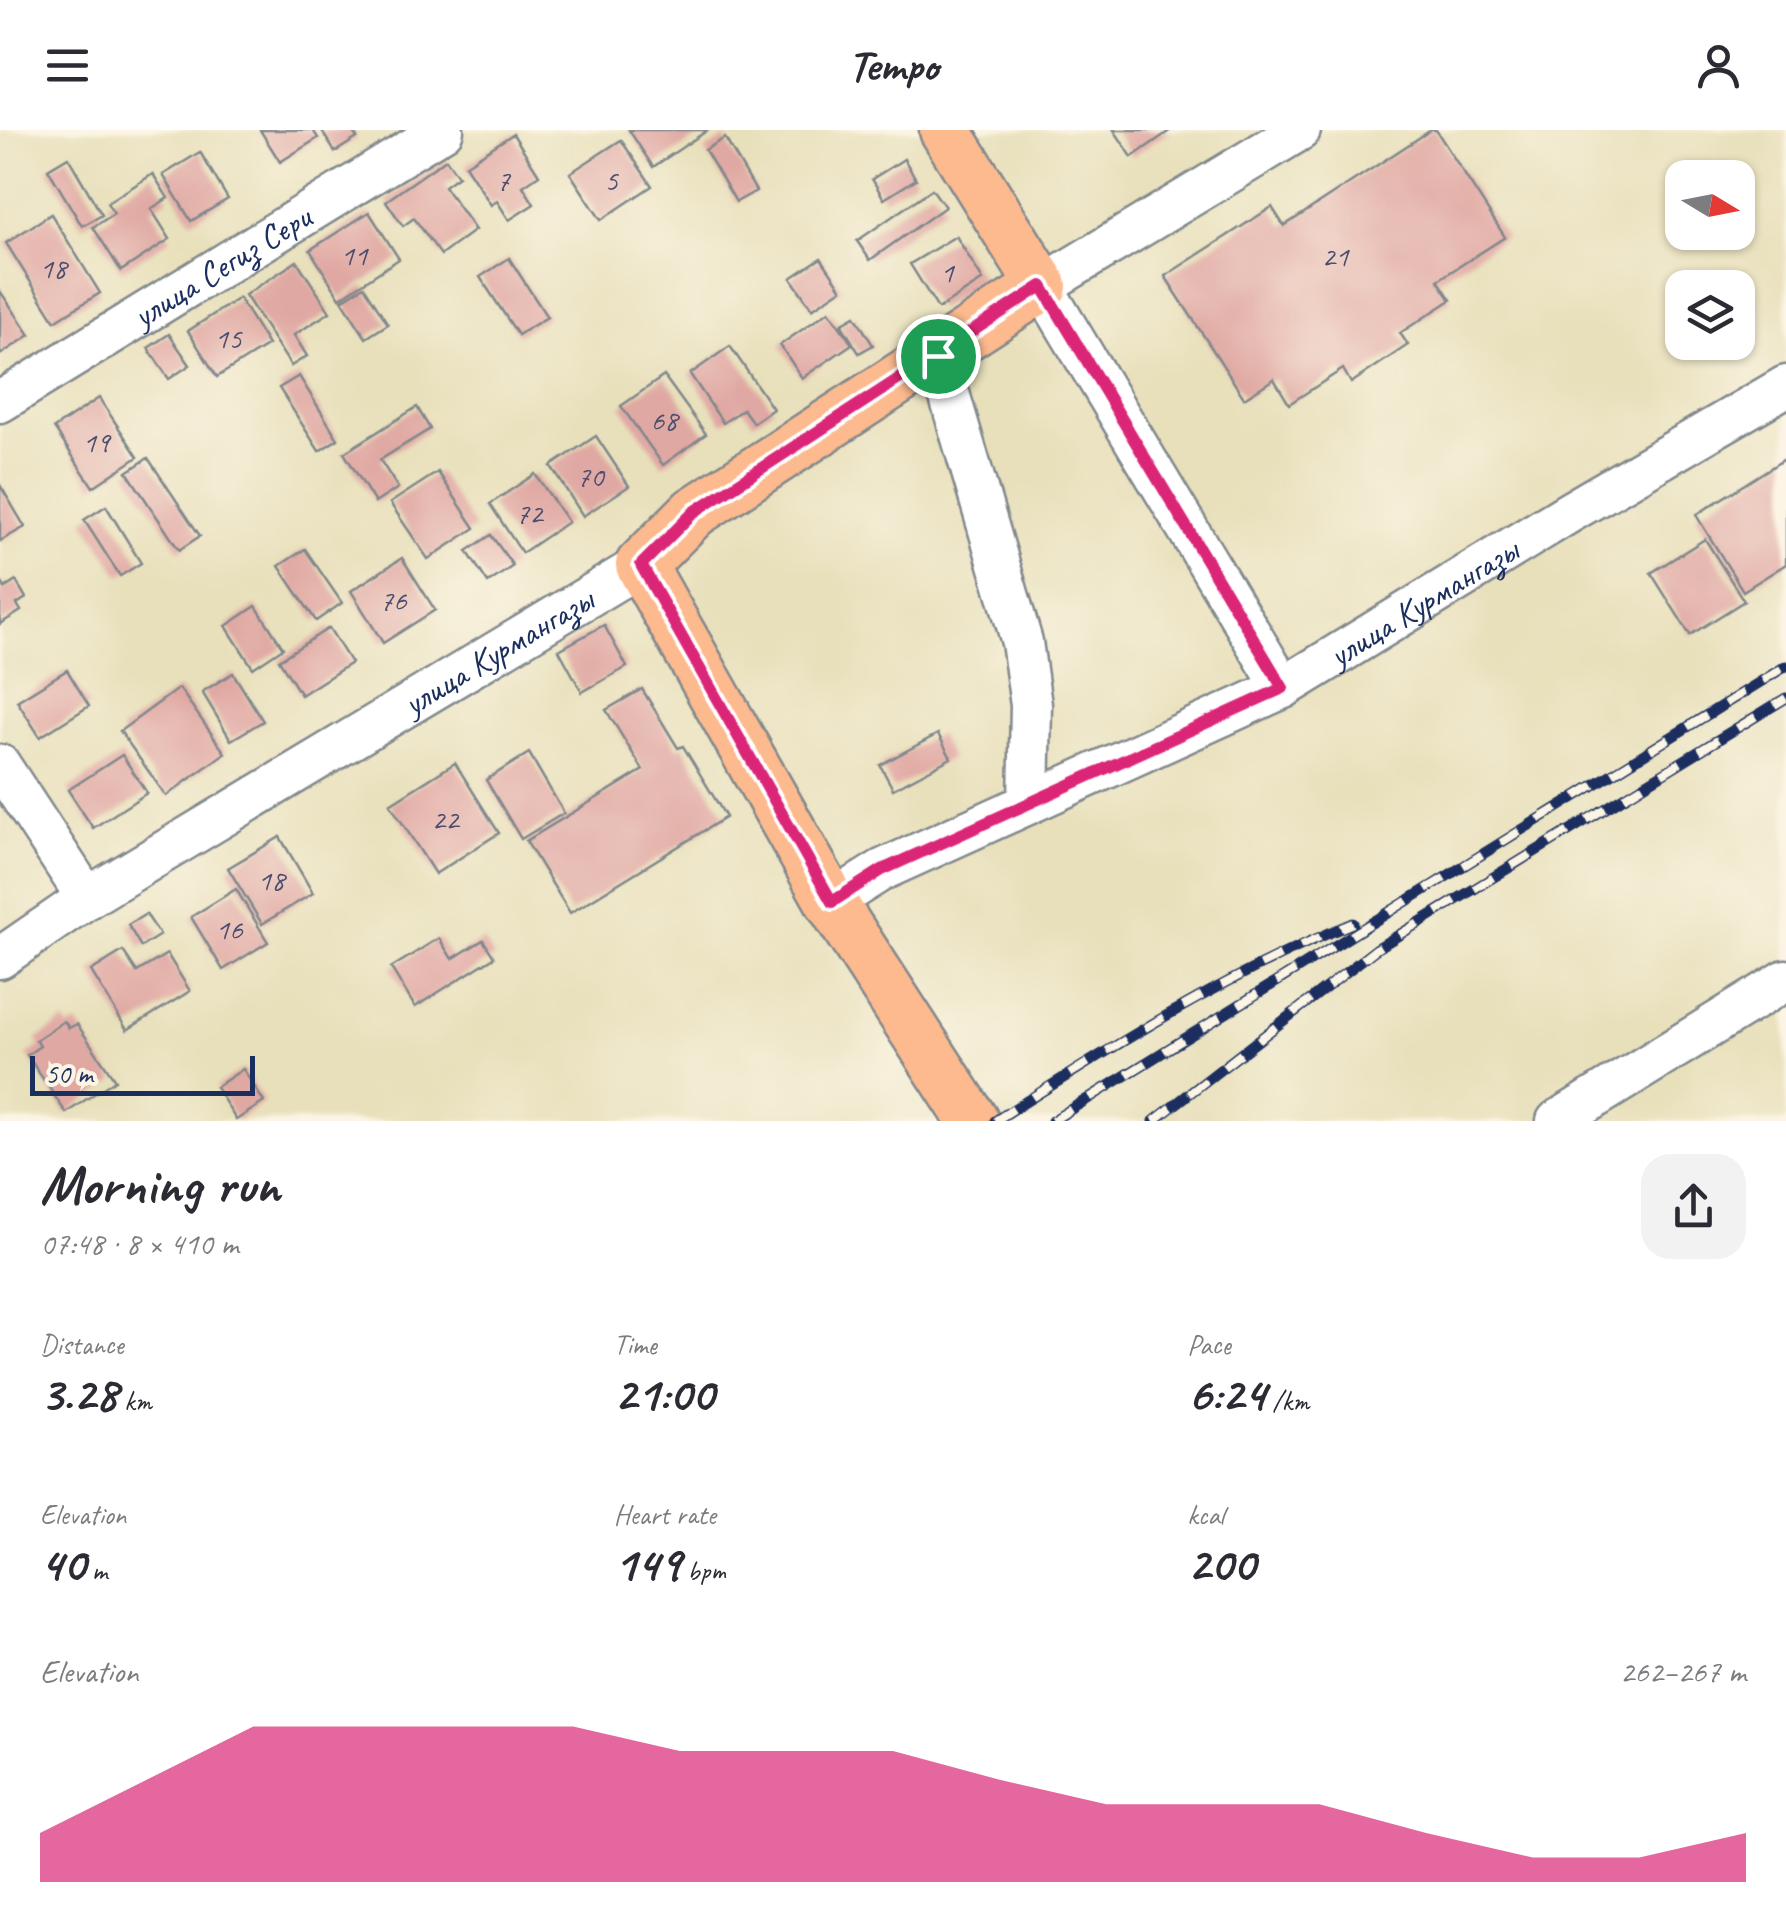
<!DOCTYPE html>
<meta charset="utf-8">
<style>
body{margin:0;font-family:Caveat,sans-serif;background:#f2f2f3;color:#2b2b33;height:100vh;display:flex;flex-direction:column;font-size:38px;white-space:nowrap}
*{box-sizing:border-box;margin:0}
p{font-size:32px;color:#7c7c81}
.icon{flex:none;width:55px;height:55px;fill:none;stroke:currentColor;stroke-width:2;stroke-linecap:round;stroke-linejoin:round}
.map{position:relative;height:991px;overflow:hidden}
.details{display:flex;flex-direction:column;background:#fff;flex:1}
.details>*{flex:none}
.needle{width:65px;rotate:100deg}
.buttons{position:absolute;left:1665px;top:30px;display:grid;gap:20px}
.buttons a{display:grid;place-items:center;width:90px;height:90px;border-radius:20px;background:#fff;box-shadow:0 2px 8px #0004;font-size:50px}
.scale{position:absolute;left:30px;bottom:25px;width:225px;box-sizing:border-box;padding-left:10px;border:5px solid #1b2f5e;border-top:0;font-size:28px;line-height:35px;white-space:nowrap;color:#1b2f5e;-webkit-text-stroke:8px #fcf5e5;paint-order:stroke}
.pin{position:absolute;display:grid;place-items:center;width:85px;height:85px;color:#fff;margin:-42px;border:5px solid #fff;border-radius:50%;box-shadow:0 2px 10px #0007}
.round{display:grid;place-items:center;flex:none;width:105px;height:105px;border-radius:30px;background:#f2f2f3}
.summary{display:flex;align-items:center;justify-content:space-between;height:170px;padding:0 40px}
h1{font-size:55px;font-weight:700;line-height:75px}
.metrics{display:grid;grid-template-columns:repeat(3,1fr);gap:15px;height:170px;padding:10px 40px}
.metrics div{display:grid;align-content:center}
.metrics b{font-size:50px;font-weight:700}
.metrics small{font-size:28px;font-weight:400}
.metrics p{font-size:28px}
.chart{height:280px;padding:20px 40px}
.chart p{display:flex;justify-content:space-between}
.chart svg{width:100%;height:180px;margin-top:10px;fill:#db2777;opacity:.7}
header{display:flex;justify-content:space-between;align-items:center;height:130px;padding:0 40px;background:#fff;font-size:45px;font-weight:700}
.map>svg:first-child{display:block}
.building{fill:#e0a8a3}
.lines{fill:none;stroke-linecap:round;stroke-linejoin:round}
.minor-casing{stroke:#82888c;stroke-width:45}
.major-casing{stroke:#82888c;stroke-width:55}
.minor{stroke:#fff;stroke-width:40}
.major{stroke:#fcba8e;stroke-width:50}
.rail-casing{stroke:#1b2f5e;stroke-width:11}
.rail{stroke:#fcf5e5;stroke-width:8;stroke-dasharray:22;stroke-linecap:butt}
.route-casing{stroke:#fff;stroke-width:20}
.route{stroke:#db2777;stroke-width:12}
.labels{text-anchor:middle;stroke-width:10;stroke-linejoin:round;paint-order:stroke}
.number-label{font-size:30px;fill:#4c4d6f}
.street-label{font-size:35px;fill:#1b2f5e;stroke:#fcf5e5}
</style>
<header><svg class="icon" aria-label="menu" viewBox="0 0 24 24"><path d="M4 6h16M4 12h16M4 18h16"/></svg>Tempo<svg class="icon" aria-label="person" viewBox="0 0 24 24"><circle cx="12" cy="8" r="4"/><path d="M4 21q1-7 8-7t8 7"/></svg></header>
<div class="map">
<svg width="1786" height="991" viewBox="0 0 1786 991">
<rect width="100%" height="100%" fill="#fcf5e5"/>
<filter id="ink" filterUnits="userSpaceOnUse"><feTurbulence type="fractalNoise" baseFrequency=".01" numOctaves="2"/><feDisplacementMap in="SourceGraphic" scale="20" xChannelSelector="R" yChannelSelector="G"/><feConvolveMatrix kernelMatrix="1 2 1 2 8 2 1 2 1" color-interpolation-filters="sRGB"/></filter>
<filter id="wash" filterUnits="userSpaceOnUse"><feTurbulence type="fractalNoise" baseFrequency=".0048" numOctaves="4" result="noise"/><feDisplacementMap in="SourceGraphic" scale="40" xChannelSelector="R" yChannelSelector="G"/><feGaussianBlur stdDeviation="2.25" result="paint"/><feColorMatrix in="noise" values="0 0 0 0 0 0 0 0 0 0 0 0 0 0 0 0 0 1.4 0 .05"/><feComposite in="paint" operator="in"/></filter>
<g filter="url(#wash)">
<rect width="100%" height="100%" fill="#e8e0bb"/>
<g id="blocks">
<g class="building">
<path d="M260 0H313L318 8 280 32Z"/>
<path d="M321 0H352L357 8 335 22Z"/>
<path d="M629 0H708L653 37Z"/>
<path d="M1114 0H1171L1132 27Z"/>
<path d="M1431 0H1436L1505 107 1438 150 1451 170 1400 203 1408 215 1351 253 1343 239 1289 274 1274 249 1244 268 1165 146 1272 77 1284 96Z"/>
<path d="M513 4 539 45 523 56 534 74 509 90 497 71 491 75 465 35Z"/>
<path d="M725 8 756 61 736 72 705 20Z"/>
<path d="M621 10 652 56 601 90 570 43Z"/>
<path d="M200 22 228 69 191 91 163 45Z"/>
<path d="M68 27 102 85 82 96 48 39Z"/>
<path d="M446 29 458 46 444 56 475 100 441 125 414 88 403 96 386 71Z"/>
<path d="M904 29 916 49 884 69 872 49Z"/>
<path d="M153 44 168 68 151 79 170 109 121 141 93 97 114 84 107 73Z"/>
<path d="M932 59 945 77 870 130 857 111Z"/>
<path d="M369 82 399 129 340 168 310 120Z"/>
<path d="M51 84 100 163 55 191 6 113Z"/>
<path d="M956 106 983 150 938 179 910 134Z"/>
<path d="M509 128 547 187 518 205 480 147Z"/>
<path d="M821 128 842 159 812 179 791 148Z"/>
<path d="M297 131 330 182 294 205 307 226 291 236 245 165Z"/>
<path d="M364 156 388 194 366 208 342 170Z"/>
<path d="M0 161 30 205 0 225Z"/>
<path d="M239 168 268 215 217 247 188 201Z"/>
<path d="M829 181 852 214 802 248 780 215Z"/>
<path d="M855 186 873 215 859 223 841 194Z"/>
<path d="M169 204 190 235 169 249 148 218Z"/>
<path d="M730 216 773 279 753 293 743 279 723 293 690 244Z"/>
<path d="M299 246 338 309 319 321 279 258Z"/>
<path d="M664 246 706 304 663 335 621 276Z"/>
<path d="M99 268 138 327 93 357 54 298Z"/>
<path d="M417 277 430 299 380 330 398 358 375 373 344 323Z"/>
<path d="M596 306 629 356 583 386 551 336Z"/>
<path d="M148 328 200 406 179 420 127 342Z"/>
<path d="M1786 328V434L1743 461 1696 385Z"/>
<path d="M438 342 475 398 428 429 390 373Z"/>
<path d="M535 344 568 392 522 423 490 374Z"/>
<path d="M0 355 25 397 0 411Z"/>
<path d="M106 376 141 433 120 446 84 390Z"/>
<path d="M491 405 513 436 488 453 467 421Z"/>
<path d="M1705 409 1744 471 1690 505 1651 443Z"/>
<path d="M305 419 342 473 316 491 279 436Z"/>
<path d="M402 428 435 480 383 513 351 461Z"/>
<path d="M0 450 5 458 16 451 26 468 17 474 21 481 0 494Z"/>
<path d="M256 476 283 518 253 538 226 496Z"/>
<path d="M604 495 627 537 582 562 559 520Z"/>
<path d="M329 498 351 533 301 565 279 530Z"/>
<path d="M67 540 89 576 40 607 17 571Z"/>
<path d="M233 543 263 591 231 610 202 562Z"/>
<path d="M179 558 225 623 166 666 120 601Z"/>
<path d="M642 559 678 618 683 616 726 687 570 783 526 711 643 640 606 580Z"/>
<path d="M938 604 951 628 893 659 880 635Z"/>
<path d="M529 623 564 683 521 709 486 650Z"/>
<path d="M122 625 147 663 93 698 68 660Z"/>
<path d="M455 633 499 703 435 744 390 674Z"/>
<path d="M280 707 313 763 262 794 228 738Z"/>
<path d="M236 759 268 812 223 840 191 787Z"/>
<path d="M146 784 160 805 141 817 128 795Z"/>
<path d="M439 808 452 829 483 810 494 827 415 877 391 838Z"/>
<path d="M123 821 137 842 167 824 190 861 127 900 91 841Z"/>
<path d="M64 891 69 898 77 894 115 950 66 983 27 925 40 916 36 910Z"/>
<path d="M243 939 264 972 236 990 216 957Z"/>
</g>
</g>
</g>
<g filter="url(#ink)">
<use href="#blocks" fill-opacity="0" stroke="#82888c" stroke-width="2.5"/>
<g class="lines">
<g class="minor-casing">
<g id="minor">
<path d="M938 226 1022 512 1031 575 1029 673"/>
<path id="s1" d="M0 272 443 0"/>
<path d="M1283 558 1042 156 1300 0"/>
<path d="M0 635 87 768"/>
<path id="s2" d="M831 772 882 740 1283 558 1570 382 1786 256"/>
<path id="s3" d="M0 828 87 768 641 435"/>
<path d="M1557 991 1786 850"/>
</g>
</g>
<g class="major-casing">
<path id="major" d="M945 0 1042 156 694 382 641 435 831 772 973 991"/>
</g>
<use href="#minor" class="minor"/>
<use href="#major" class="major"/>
<g class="rail-casing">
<g id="rail">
<path d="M995 991C1110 918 1227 844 1353 793"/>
<path d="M1052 991 1786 536"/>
<path d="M1154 991 1376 819 1786 568"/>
</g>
</g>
<use href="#rail" class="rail"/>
</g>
</g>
<g class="lines" filter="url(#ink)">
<g class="route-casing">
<path id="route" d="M1042 156 1283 558 882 740 832 772 641 435 694 382Z"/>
</g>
<use href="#route" class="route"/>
</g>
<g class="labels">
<g class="number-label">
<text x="503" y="60">7</text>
<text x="611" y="60">5</text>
<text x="354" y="135">11</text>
<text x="1335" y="136">21</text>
<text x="53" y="148">18</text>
<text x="947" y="152">1</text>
<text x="228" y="218">15</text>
<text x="664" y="300">68</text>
<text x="96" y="322">19</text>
<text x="590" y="356">70</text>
<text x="529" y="393">72</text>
<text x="393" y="480">76</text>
<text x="445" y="699">22</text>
<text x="271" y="760">18</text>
<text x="229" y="809">16</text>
</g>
<g class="street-label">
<text dy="12" stroke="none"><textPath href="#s1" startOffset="260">улица Сегиз Сери</textPath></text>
<text dy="12" stroke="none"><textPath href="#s2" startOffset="665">улица Курмангазы</textPath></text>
<text dy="12" stroke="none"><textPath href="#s3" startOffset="585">улица Курмангазы</textPath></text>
</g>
</g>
</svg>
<div class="buttons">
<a><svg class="needle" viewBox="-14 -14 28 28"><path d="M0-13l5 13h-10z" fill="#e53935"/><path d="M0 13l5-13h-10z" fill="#7c7c81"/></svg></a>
<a><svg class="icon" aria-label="layers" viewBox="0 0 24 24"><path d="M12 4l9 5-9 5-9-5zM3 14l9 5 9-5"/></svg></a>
</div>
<div class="scale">50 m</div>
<div class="pin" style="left:938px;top:226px;background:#1e9e55"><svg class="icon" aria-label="arrive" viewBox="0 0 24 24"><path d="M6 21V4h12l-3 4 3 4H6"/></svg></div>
</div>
<section class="details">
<div class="summary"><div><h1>Morning run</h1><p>07:48 · 8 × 410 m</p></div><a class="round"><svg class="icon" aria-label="share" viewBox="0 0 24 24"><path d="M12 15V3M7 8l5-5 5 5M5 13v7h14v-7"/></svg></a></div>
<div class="metrics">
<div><p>Distance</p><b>3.28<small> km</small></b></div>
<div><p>Time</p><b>21:00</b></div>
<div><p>Pace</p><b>6:24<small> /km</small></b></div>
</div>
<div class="metrics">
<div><p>Elevation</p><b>40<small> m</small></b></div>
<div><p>Heart rate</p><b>149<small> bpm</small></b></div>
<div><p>kcal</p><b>200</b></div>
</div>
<div class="chart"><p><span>Elevation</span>262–267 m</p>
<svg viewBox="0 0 160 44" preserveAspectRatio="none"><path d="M0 44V32L10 19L20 6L30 6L40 6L50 6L60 12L70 12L80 12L90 19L100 25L110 25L120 25L130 32L140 38L150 38L160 32V44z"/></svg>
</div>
</section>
